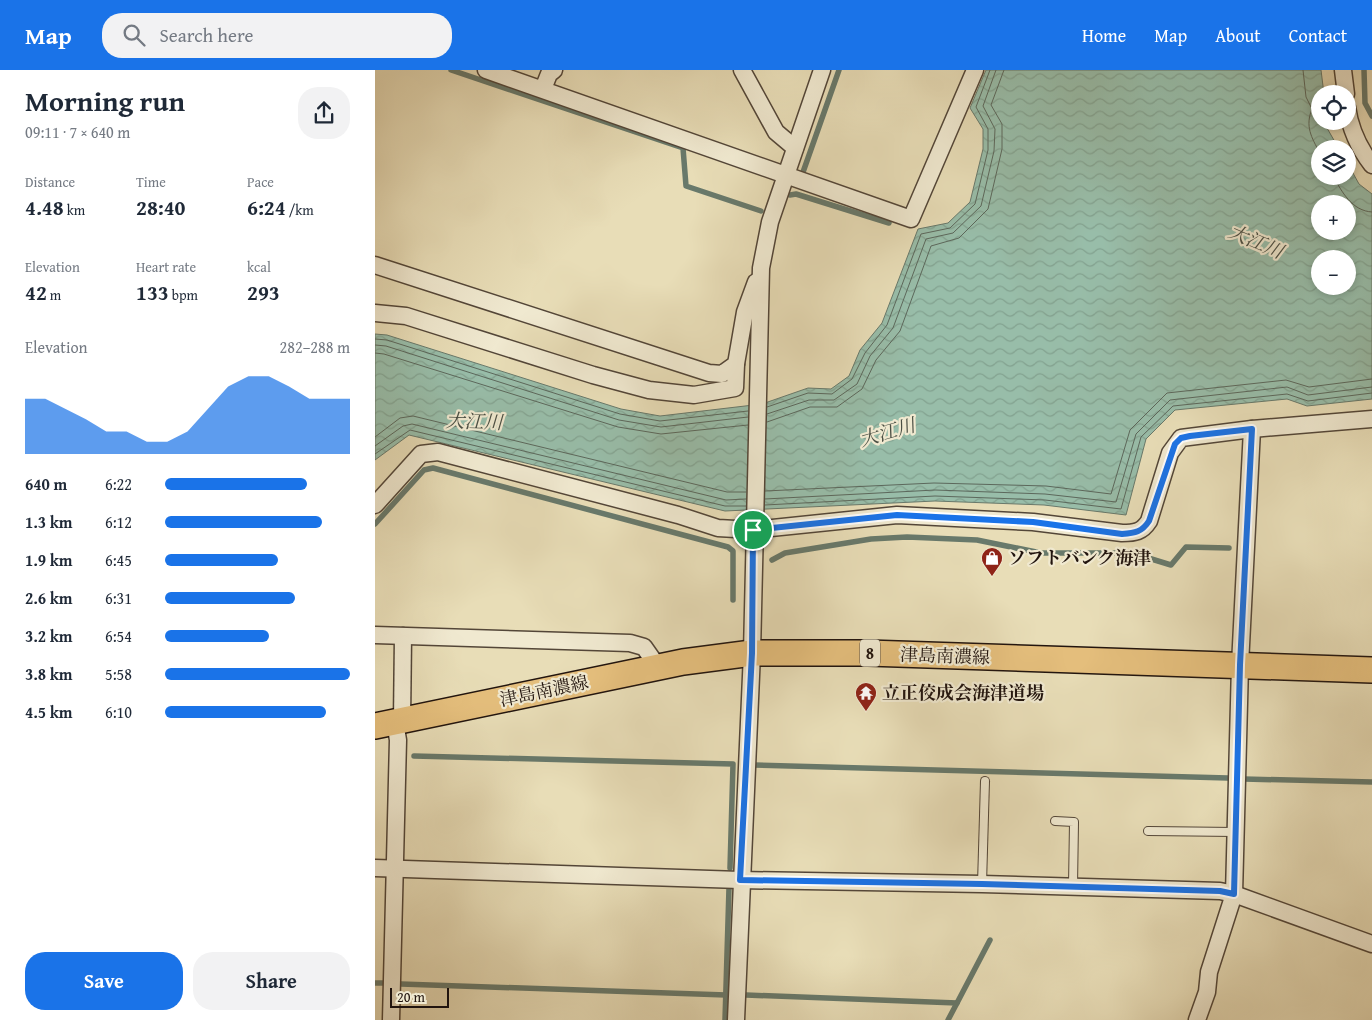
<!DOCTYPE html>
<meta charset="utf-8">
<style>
body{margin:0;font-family:"Gentium Book Plus","Noto Serif JP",serif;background:#f2f2f3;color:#1f2937;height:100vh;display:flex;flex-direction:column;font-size:19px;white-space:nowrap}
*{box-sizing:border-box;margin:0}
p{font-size:16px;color:#747a83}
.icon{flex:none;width:28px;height:28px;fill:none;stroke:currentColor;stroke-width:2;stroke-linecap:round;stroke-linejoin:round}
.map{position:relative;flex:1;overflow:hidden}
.panel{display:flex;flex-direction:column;background:#fff;width:375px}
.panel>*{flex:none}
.buttons{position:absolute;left:936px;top:15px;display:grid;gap:10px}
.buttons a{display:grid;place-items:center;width:45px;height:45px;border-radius:50%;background:#fff;box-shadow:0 2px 8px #0003;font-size:25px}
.scale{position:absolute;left:15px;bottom:12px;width:59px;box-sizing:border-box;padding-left:5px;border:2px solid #21140e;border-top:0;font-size:14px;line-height:18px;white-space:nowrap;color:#21140e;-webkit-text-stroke:4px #f0e9d0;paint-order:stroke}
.pin{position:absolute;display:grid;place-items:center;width:42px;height:42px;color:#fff;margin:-21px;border:2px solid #fff;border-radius:50%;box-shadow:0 1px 5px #0007}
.round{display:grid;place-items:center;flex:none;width:52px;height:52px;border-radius:20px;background:#f2f2f3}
.overview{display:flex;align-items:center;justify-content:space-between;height:85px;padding:0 25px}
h1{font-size:28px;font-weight:700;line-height:38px}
.metrics{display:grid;grid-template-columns:repeat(3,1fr);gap:8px;height:85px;padding:5px 25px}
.metrics div{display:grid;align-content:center}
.metrics b{font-size:21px;font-weight:700}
.metrics small{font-size:14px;font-weight:400}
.metrics p{font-size:14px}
.chart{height:140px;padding:10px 25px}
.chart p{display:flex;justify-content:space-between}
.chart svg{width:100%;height:90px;margin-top:5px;fill:#1a73e8;opacity:.7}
.button{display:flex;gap:10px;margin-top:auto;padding:10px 25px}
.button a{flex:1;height:58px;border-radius:20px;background:#1a73e8;color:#fff;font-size:20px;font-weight:700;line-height:58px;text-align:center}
.button a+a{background:#f2f2f3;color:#1f2937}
ul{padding:0 25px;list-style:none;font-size:16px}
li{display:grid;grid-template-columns:80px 60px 1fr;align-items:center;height:38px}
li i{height:12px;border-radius:6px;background:#1a73e8}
header{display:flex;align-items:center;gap:30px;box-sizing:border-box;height:70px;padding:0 25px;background:#1a73e8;color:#fff}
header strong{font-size:24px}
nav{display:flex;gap:28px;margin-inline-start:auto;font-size:18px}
.search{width:350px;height:45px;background:#f2f2f3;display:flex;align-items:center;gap:12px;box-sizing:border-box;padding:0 18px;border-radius:20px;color:#747a83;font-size:19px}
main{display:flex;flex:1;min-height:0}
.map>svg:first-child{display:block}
.water{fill:url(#water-waves);stroke:#68796b;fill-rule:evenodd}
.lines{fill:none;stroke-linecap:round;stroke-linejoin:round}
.shore{stroke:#5c685c;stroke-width:1}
.stream{stroke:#68796b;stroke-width:5.5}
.lane-casing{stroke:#534638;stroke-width:10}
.street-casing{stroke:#534638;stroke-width:19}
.primary-casing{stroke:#21140e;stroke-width:28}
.lane{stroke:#f0e9d0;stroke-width:8}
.street{stroke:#f0e9d0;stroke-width:16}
.primary{stroke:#e4be7c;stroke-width:25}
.route-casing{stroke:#fff;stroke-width:10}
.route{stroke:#1a73e8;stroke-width:6}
.labels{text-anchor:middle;stroke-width:4.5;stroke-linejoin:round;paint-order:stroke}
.shield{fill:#f0e9d0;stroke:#5f5448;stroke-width:1}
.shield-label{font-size:16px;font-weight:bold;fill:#21140e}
.poi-label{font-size:18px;font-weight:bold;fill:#21140e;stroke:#f0e9d0;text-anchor:start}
.street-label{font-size:18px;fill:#21140e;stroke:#f0e9d0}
.water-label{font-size:19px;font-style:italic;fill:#4b4f44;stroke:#f0e9d0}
</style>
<header>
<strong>Map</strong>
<div class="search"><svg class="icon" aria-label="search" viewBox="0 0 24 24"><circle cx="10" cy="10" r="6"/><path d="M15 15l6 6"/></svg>Search here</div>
<nav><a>Home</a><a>Map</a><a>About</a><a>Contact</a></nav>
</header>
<main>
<section class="panel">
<div class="overview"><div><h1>Morning run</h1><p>09:11 · 7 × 640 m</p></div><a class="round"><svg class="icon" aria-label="share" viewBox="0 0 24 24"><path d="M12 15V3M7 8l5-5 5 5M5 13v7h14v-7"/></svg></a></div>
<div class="metrics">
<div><p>Distance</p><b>4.48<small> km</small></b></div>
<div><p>Time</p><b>28:40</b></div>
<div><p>Pace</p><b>6:24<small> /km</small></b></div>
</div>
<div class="metrics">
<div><p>Elevation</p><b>42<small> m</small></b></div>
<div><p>Heart rate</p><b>133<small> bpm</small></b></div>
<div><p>kcal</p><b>293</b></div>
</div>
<div class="chart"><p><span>Elevation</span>282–288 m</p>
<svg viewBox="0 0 160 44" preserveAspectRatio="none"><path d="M0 44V17L10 17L20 22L30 27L40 33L50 33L60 38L70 38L80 33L90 22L100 11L110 6L120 6L130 11L140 17L150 17L160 17V44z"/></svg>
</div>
<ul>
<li><b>640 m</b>6:22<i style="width:77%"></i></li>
<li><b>1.3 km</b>6:12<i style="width:85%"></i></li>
<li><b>1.9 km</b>6:45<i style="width:61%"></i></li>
<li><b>2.6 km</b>6:31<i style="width:70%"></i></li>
<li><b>3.2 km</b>6:54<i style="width:56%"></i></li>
<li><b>3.8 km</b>5:58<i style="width:100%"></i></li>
<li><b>4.5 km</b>6:10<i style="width:87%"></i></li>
</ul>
<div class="button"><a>Save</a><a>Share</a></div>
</section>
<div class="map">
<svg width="997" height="950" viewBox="0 0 997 950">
<defs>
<pattern id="water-waves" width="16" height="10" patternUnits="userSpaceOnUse" patternTransform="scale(1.25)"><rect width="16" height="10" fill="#98bda9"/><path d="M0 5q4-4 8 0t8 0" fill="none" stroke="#83a290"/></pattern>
</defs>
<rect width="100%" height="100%" fill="#e8ddb7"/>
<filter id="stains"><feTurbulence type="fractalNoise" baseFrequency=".004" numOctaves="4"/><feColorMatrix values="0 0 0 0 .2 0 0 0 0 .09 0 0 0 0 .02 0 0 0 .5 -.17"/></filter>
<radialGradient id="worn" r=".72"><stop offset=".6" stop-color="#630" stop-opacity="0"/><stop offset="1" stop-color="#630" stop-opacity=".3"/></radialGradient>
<path class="water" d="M611 0H946L949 24H945V51H952V58L964 79H945V106H972L973 94 984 114 997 124V329L932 336 912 329 800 340 771 369 751 445 669 435 560 431 350 441 34 365 0 390V264L12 265 246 339 285 346 387 334 433 318 456 319 474 306 485 280 507 253 543 159 573 153 595 132 608 79V59L595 38ZM945 134H972V161H945ZM945 189H972V216H945Z"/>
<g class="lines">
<g class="shore">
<path d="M928 0 931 27 937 39C930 56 936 67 945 83"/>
<path d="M958 106C967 122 977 141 997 142"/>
<path d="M0 269 12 270 245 344 285 351 373 341"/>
<path d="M0 275 11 276 244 350 286 357 373 347"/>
<path d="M0 283 9 284 243 357 286 364 373 355"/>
<path d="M392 337 433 323 457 324 477 309 490 283 512 255 546 164 575 158 600 134 613 80V59L601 37 615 0"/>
<path d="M392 344 434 330H459L482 314 495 286 518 258 551 169 578 163 606 136 619 81 620 59 608 36 621 0"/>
<path d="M392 352 435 337H462L487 319 501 290 525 261 556 176 584 168 613 139 627 79V54L616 35 629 0"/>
<path d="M0 367 25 348 38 346 352 422H371"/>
<path d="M0 376 28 356 37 354 351 430 371 429"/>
<path d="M0 384 35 360 350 436H371"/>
<path d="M390 421 559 413 671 416 736 424 755 360 792 323 911 310 934 317 997 309"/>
<path d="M390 429 560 420 670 424 741 432 761 364 795 330 912 317 933 325 997 317"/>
<path d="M390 435 560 426 670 430 746 439 766 367 798 336 912 324 933 331 997 323"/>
</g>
<g class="stream">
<path d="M76 0 308 78 311 116 386 141"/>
<path d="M989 0 990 33 997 46"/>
<path d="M427 105 464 0"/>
<path d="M415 125 421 124 514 153"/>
<path d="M0 454 49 400 58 398 353 477 358 481V530"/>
<path d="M397 490 410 483 496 469 532 467 602 470 666 483H757L796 495 811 477 854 478"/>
<path d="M39 686 358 694 355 798"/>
<path d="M379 695 853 708"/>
<path d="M869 709 997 712"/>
<path d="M0 913H9"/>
<path d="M26 914 351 925"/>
<path d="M371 925 582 933 615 870"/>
<path d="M350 950 354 818"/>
<path d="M573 950 582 933"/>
</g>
<g class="lane-casing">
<g id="lane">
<path d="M680 751 699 752 698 816"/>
<path d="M773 761 861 762"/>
<path d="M607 814 610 711"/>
</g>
</g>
<g class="street-casing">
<g id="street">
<path d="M111 0 536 149 600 0"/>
<path d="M367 0 401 62 420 78"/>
<path d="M968 0 971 24"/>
<path d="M168 19 174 4 179 0"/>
<path d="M972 37C975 58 984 78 997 95"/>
<path d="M0 195 334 303 347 304 361 294 370 242 381 212"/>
<path d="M0 243 31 246 218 305 274 320 319 325 360 318 361 294"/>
<path d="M0 435 46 384 63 382 303 445 343 458 378 460 522 445 658 452 747 463C760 463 767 462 774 451L795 383 806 368 877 359 997 349"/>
<path d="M0 565 255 573 269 577 283 597"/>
<path d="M27 651 28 566"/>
<path d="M0 798 365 810 607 814 845 821 859 824 997 874"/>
<path d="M16 950 23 670 20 652"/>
<path d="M361 950 377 583 386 198 395 152 447 0"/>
<path d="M822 950 832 922 834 902 859 824 865 595 877 359"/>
</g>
</g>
<g class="primary-casing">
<path id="primary" d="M0 656 308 592 377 583H493L997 600"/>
</g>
<use href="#lane" class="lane"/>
<use href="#street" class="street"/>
<use href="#primary" class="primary"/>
</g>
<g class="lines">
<g class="route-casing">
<path id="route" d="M877 359 865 595 859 824 845 821 607 814 365 810 377 583 378 460 522 445 658 452 747 464C760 463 767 462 774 451L800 374 806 368 815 366Z"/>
</g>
<use href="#route" class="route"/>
</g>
<defs>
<g id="shop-pin" transform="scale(1.125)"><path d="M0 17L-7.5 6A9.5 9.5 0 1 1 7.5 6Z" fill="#8f2418" stroke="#f0e9d0"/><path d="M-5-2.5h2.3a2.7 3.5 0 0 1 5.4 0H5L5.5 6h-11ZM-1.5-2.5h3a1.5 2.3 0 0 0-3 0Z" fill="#fff"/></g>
<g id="temple-pin" transform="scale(1.125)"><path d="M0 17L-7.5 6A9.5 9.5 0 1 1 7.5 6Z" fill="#8f2418" stroke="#f0e9d0"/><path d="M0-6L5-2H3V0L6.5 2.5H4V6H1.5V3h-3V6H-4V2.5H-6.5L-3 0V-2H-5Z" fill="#fff"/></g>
</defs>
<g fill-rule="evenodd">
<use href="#shop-pin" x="617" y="488"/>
<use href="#temple-pin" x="491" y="623"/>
</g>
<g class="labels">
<rect class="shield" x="485" y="569.5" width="20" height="27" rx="4"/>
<g class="shield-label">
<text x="495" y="589">8</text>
</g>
<g class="poi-label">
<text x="633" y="494">ソフトバンク海津</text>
<text x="507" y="629">立正佼成会海津道場</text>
</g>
<g class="street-label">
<text transform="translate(570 586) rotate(2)" y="6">津島南濃線</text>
<text transform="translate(169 621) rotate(-12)" y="6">津島南濃線</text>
</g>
<g class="water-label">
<text transform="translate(881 171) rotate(23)" y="7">大江川</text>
<text transform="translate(99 351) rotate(2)" y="7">大江川</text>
<text transform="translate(512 362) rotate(-16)" y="7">大江川</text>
</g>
</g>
<rect width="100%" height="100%" filter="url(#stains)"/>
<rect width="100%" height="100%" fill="url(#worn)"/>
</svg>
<div class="buttons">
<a><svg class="icon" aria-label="locate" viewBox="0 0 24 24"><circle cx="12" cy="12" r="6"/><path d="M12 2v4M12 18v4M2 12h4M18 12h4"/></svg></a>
<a><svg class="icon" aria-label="layers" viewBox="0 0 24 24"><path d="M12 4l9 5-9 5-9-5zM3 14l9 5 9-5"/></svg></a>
<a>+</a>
<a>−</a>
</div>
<div class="scale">20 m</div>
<div class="pin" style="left:378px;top:460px;background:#1e9e55"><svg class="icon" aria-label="arrive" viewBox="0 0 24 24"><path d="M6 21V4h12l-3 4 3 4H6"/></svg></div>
</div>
</main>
